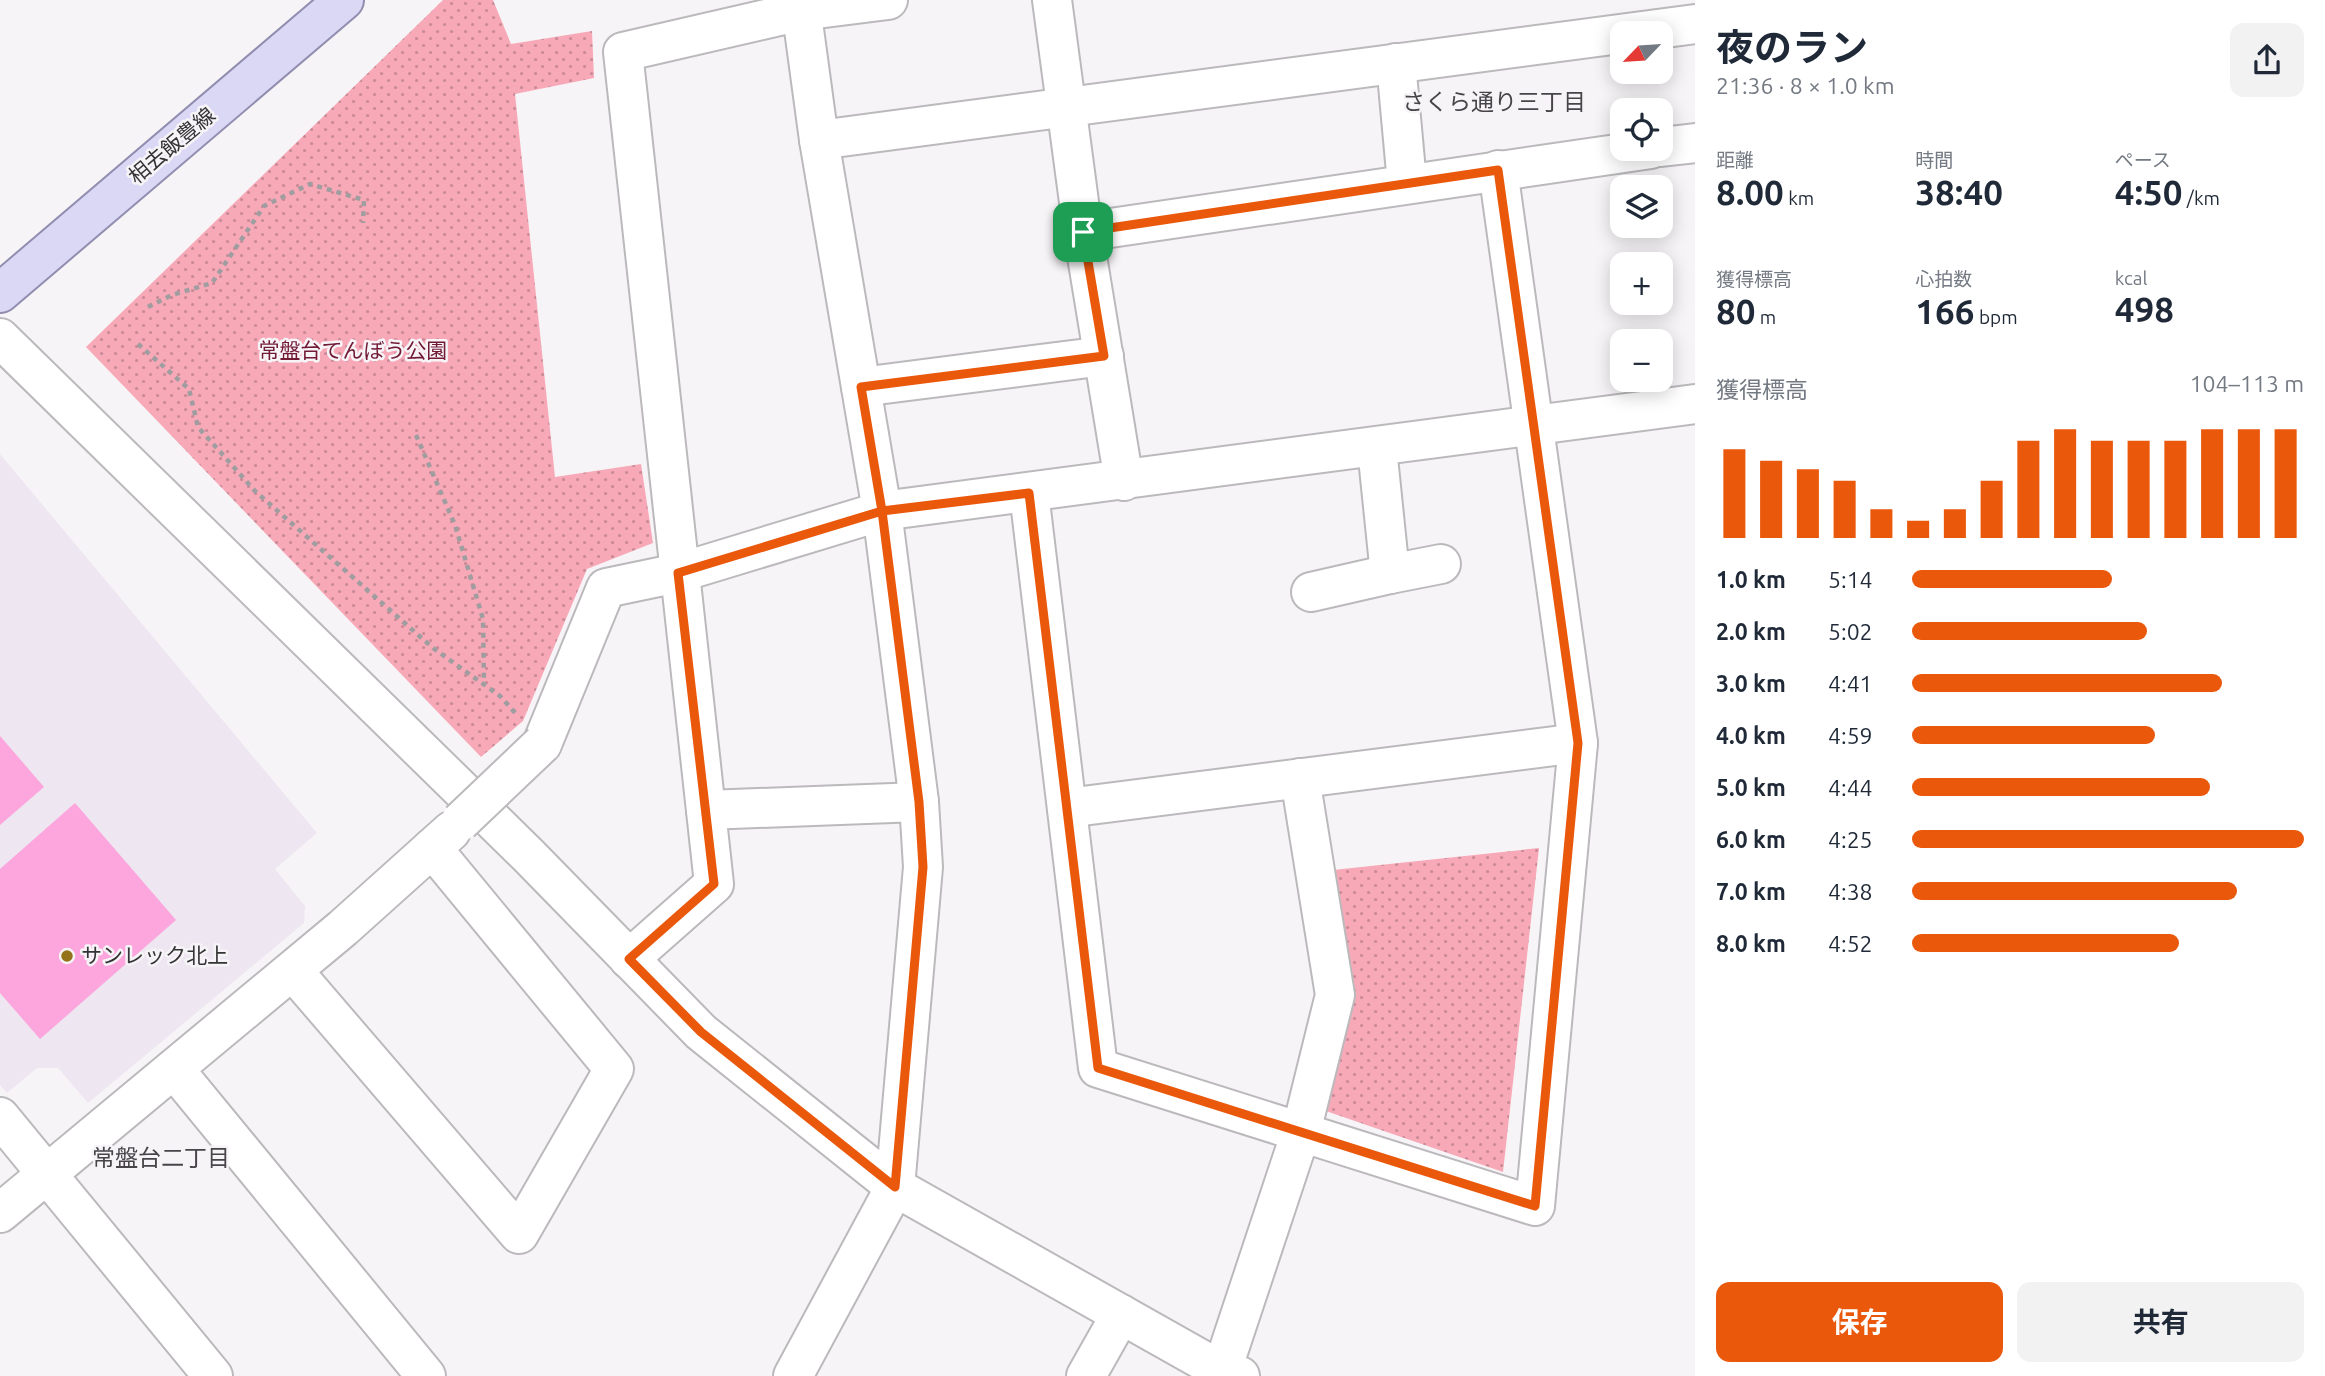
<!DOCTYPE html>
<html lang="ja">
<meta charset="utf-8">
<style>
body{margin:0;font-family:Ubuntu,"Noto Sans JP",sans-serif;background:#f2f2f3;color:#1f2937;height:100vh;display:flex;flex-direction:column;font-size:26px;white-space:nowrap}
*{box-sizing:border-box;margin:0}
p{font-size:23px;color:#747a83}
.icon{flex:none;width:38px;height:38px;fill:none;stroke:currentColor;stroke-width:2;stroke-linecap:round;stroke-linejoin:round}
.map{position:relative;flex:1;overflow:hidden}
.details{display:flex;flex-direction:column;background:#fff;width:630px}
.details>*{flex:none}
.needle{width:46px;rotate:245deg}
.controls{position:absolute;left:1610px;top:21px;display:grid;gap:14px}
.controls a{display:grid;place-items:center;width:63px;height:63px;border-radius:14px;background:#fff;box-shadow:0 4px 18px #0003;font-size:35px}
.pin{position:absolute;display:grid;place-items:center;width:60px;height:60px;color:#fff;margin:-30px;border-radius:14px;box-shadow:0 4px 10px #0006}
.round{display:grid;place-items:center;flex:none;width:74px;height:74px;border-radius:14px;background:#f2f2f3}
.head{display:flex;align-items:center;justify-content:space-between;height:119px;padding:0 21px}
h1{font-size:38px;font-weight:700;line-height:52px}
.figures{display:grid;grid-template-columns:repeat(3,1fr);gap:10px;height:119px;padding:7px 21px}
.figures div{display:grid;align-content:center}
.figures b{font-size:35px;font-weight:700}
.figures small{font-size:19px;font-weight:400}
.figures p{font-size:19px}
.chart{height:196px;padding:14px 21px}
.chart p{display:flex;justify-content:space-between}
.chart svg{width:100%;height:126px;margin-top:7px;stroke:#ea580c;stroke-width:6}
.primary-button{display:flex;gap:14px;margin-top:auto;padding:14px 21px}
.primary-button a{flex:1;height:80px;border-radius:14px;background:#ea580c;color:#fff;font-size:28px;font-weight:700;line-height:80px;text-align:center}
.primary-button a+a{background:#f2f2f3;color:#1f2937}
ul{padding:0 21px;list-style:none;font-size:23px}
li{display:grid;grid-template-columns:112px 84px 1fr;align-items:center;height:52px}
li i{height:18px;border-radius:9px;background:#ea580c}
main{display:flex;flex:1;min-height:0}
.map>svg:first-child{display:block}
.built{fill:#eee6f1}
.park{fill:url(#park-dots)}
.building{fill:#fda5dd}
.lines{fill:none;stroke-linecap:round;stroke-linejoin:round}
.minor-casing{stroke:#bcb9bd;stroke-width:42}
.major-casing{stroke:#918daf;stroke-width:42}
.path{stroke:#9f9da0;stroke-width:4.5;stroke-dasharray:5 5;stroke-linecap:butt}
.minor{stroke:#fff;stroke-width:38}
.major{stroke:#dbd8f6;stroke-width:38}
.minor-bridge-casing{stroke:#bcb9bd;stroke-width:42;stroke-linecap:butt}
.minor-bridge{stroke:#fff;stroke-width:38}
.route-casing{stroke:#fff;stroke-width:14}
.route{stroke:#ea580c;stroke-width:9}
.poi-dot{fill:#95731b;stroke:#f7f4f8;stroke-width:2.5}
.labels{text-anchor:middle;stroke-width:5;stroke-linejoin:round;paint-order:stroke}
.street-label{font-size:21px;fill:#343335;stroke:#f7f4f8}
.park-label{font-size:21px;fill:#721934;stroke:#f7f4f8}
.poi-label{font-size:21px;fill:#343335;stroke:#f7f4f8;text-anchor:start}
.neighbourhood-label{font-size:23px;fill:#484549;stroke:#f7f4f8}
</style>
<main>
<div class="map">
<svg width="1695" height="1376" viewBox="0 0 1695 1376">
<defs>
<pattern id="park-dots" width="8" height="8" patternUnits="userSpaceOnUse" patternTransform="scale(1.75)"><rect width="8" height="8" fill="#f8a9b7"/><path d="M2 2h.1M6 6h.1" fill="none" stroke="#ca8a96" stroke-width="1.8" stroke-linecap="round"/></pattern>
</defs>
<rect width="100%" height="100%" fill="#f7f4f8"/>
<path class="built" d="M0 454 317 833 275 869 305 906 304 923 88 1103 58 1068H37L7 1093 0 1085Z"/>
<g class="park">
<path d="M443 0H493L511 44 592 31 594 78 515 94 555 477 641 464 653 543 587 569 523 721 481 757 86 347Z"/>
<path d="M1539 848 1503 1172 1320 1109 1333 870Z"/>
</g>
<g class="building">
<path d="M0 736 44 787 0 825Z"/>
<path d="M75 803 176 920 40 1039 0 993V869Z"/>
</g>
<g class="lines">
<g class="minor-casing">
<g id="minor">
<path d="M1052 0 1083 232 1124 481"/>
<path d="M1396 63 1407 183"/>
<path d="M819 140 1695 24"/>
<path d="M1661 147 1695 143"/>
<path d="M1083 232 1651 149"/>
<path d="M0 338 529 856 701 1032 895 1187 1220 1370 1240 1376"/>
<path d="M861 387 1104 356"/>
<path d="M1029 493 1098 1068 1535 1206 1578 743 1498 170"/>
<path d="M1390 574 1441 564"/>
<path d="M1311 592 1390 574 1377 448"/>
<path d="M542 744 606 588 678 573 882 511 1695 404"/>
<path d="M1067 808 1578 743"/>
<path d="M706 810 919 802"/>
<path d="M629 959 714 884 623 52 801 11 888 0"/>
<path d="M293 971 519 1234 614 1069 432 848"/>
<path d="M174 1069 426 1376"/>
<path d="M0 1117 213 1376"/>
<path d="M0 1213 343 928 451 831"/>
<path d="M793 1376 895 1187 923 867 919 802 882 511 819 140 800 0"/>
<path d="M1086 1376 1121 1314"/>
<path d="M1220 1376 1301 1132 1335 995 1300 778"/>
</g>
</g>
<g class="major-casing">
<path id="major" d="M0 293 344 0"/>
</g>
<g class="path">
<path d="M148 307 172 295 212 283 264 206 310 184 364 200 363 223"/>
<path d="M138 344 189 389 198 427 255 491 433 648 500 696 517 715"/>
<path d="M416 435 455 525 483 619 484 683"/>
</g>
<use href="#minor" class="minor"/>
<use href="#major" class="major"/>
<g class="minor-bridge-casing">
<path id="minor-bridge" d="M460 822 542 744"/>
</g>
<use href="#minor-bridge" class="minor-bridge"/>
</g>
<g class="lines">
<g class="route-casing">
<path id="route" d="M1083 232 1104 356 861 387 882 511 678 573 714 884 629 959 701 1032 895 1187 923 867 919 802 882 511 1029 493 1098 1068 1535 1206 1578 743 1498 170 1083 232"/>
</g>
<use href="#route" class="route"/>
</g>
<circle class="poi-dot" cx="67" cy="956" r="7"/>
<g class="labels">
<g class="street-label">
<text transform="translate(172 146) rotate(-40)" y="7">相去飯豊線</text>
</g>
<g class="park-label">
<text x="353" y="358">常盤台てんぼう公園</text>
</g>
<g class="poi-label">
<text x="81" y="963">サンレック北上</text>
</g>
<g class="neighbourhood-label">
<text x="1494" y="110">さくら通り三丁目</text>
<text x="161" y="1166">常盤台二丁目</text>
</g>
</g>
</svg>
<div class="controls">
<a><svg class="needle" viewBox="-14 -14 28 28"><path d="M0-13l5 13h-10z" fill="#e53935"/><path d="M0 13l5-13h-10z" fill="#747a83"/></svg></a>
<a><svg class="icon" aria-label="locate" viewBox="0 0 24 24"><circle cx="12" cy="12" r="6"/><path d="M12 2v4M12 18v4M2 12h4M18 12h4"/></svg></a>
<a><svg class="icon" aria-label="layers" viewBox="0 0 24 24"><path d="M12 4l9 5-9 5-9-5zM3 14l9 5 9-5"/></svg></a>
<a>+</a>
<a>−</a>
</div>
<div class="pin" style="left:1083px;top:232px;background:#1e9e55"><svg class="icon" aria-label="arrive" viewBox="0 0 24 24"><path d="M6 21V4h12l-3 4 3 4H6"/></svg></div>
</div>
<section class="details">
<div class="head"><div><h1>夜のラン</h1><p>21:36 · 8 × 1.0 km</p></div><a class="round"><svg class="icon" aria-label="share" viewBox="0 0 24 24"><path d="M12 15V3M7 8l5-5 5 5M5 13v7h14v-7"/></svg></a></div>
<div class="figures">
<div><p>距離</p><b>8.00<small> km</small></b></div>
<div><p>時間</p><b>38:40</b></div>
<div><p>ペース</p><b>4:50<small> /km</small></b></div>
</div>
<div class="figures">
<div><p>獲得標高</p><b>80<small> m</small></b></div>
<div><p>心拍数</p><b>166<small> bpm</small></b></div>
<div><p>kcal</p><b>498</b></div>
</div>
<div class="chart"><p><span>獲得標高</span>104–113 m</p>
<svg viewBox="0 0 160 44" preserveAspectRatio="none"><path d="M5 44V13M15 44V17M25 44V20M35 44V24M45 44V34M55 44V38M65 44V34M75 44V24M85 44V10M95 44V6M105 44V10M115 44V10M125 44V10M135 44V6M145 44V6M155 44V6"/></svg>
</div>
<ul>
<li><b>1.0 km</b>5:14<i style="width:51%"></i></li>
<li><b>2.0 km</b>5:02<i style="width:60%"></i></li>
<li><b>3.0 km</b>4:41<i style="width:79%"></i></li>
<li><b>4.0 km</b>4:59<i style="width:62%"></i></li>
<li><b>5.0 km</b>4:44<i style="width:76%"></i></li>
<li><b>6.0 km</b>4:25<i style="width:100%"></i></li>
<li><b>7.0 km</b>4:38<i style="width:83%"></i></li>
<li><b>8.0 km</b>4:52<i style="width:68%"></i></li>
</ul>
<div class="primary-button"><a>保存</a><a>共有</a></div>
</section>
</main>
